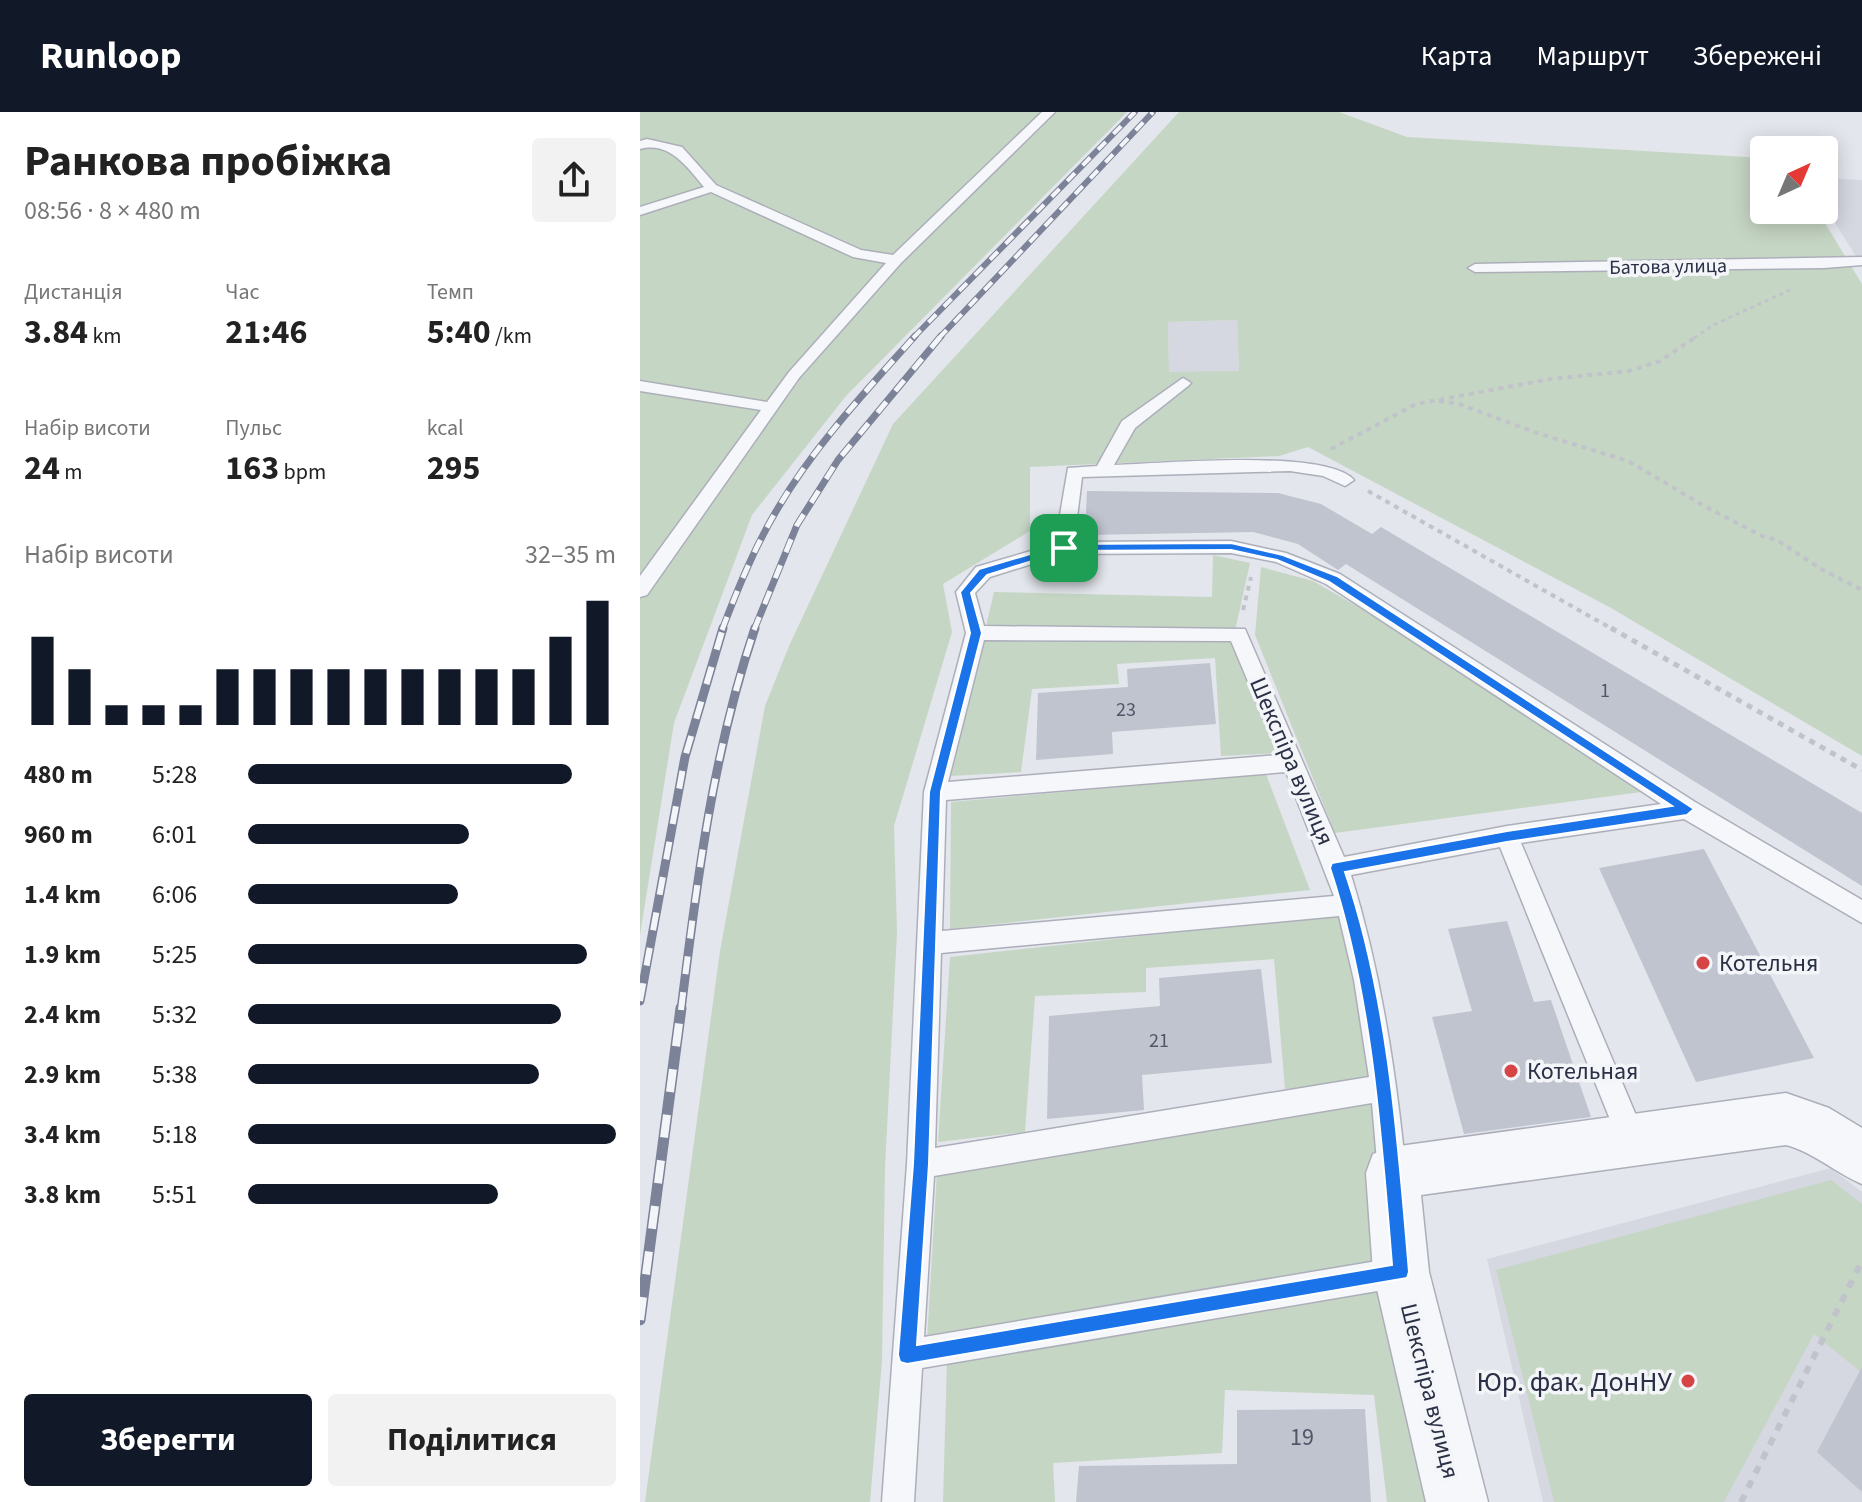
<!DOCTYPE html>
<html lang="uk">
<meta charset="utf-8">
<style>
body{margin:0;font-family:"Source Sans 3",sans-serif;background:#f2f2f2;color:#222;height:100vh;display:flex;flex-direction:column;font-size:30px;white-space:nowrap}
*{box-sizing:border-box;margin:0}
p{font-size:26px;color:#767676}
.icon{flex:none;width:44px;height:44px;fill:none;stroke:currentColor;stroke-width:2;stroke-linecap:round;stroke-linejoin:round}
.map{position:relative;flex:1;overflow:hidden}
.side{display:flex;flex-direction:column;background:#fff;width:640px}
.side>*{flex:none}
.needle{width:52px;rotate:44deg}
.fabs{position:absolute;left:1110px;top:24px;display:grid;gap:16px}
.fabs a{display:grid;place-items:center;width:88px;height:88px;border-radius:8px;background:#fff;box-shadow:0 4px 20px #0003;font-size:40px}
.pin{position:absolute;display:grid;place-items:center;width:68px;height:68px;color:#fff;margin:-34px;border-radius:16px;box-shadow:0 4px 12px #0006}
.round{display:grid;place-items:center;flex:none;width:84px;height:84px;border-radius:8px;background:#f2f2f2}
.overview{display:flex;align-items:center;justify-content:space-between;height:136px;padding:0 24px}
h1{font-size:44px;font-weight:700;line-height:60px}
.figures{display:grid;grid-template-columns:repeat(3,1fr);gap:12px;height:136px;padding:8px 24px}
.figures div{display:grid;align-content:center}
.figures b{font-size:34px;font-weight:700}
.figures small{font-size:22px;font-weight:400}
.figures p{font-size:22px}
.chart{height:224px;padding:16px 24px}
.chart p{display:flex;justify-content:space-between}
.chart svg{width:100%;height:144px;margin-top:8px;stroke:#111827;stroke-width:6}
.cta{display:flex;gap:16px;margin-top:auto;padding:16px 24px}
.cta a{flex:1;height:92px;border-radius:8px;background:#111827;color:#fff;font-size:32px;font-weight:700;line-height:92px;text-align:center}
.cta a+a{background:#f2f2f2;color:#222}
ul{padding:0 24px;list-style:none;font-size:26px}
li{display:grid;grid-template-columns:128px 96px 1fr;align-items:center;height:60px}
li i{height:20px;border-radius:10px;background:#111827}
header{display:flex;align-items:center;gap:48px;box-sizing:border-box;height:112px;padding:0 40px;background:#111827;color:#fff}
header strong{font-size:38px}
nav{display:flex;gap:44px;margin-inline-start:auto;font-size:28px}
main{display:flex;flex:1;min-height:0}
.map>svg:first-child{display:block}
.built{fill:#d5d8e1}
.green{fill:#c6d6c4;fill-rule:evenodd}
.building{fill:#c0c4cf}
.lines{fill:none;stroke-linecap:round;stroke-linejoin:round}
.service-casing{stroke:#acafba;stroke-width:3}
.minor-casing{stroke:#acafba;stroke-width:3}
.path-far3{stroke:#c1c3cb;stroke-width:3;stroke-dasharray:4 4;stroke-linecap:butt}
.path-far2{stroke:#c1c3cb;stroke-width:4;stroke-dasharray:5 5;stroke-linecap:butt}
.path-far1{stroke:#c1c3cb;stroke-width:5;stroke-dasharray:6 6;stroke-linecap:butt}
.path{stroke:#c1c3cb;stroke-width:6;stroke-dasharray:8 8;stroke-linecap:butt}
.service{fill:#f6f7fa;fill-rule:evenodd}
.minor{fill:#f6f7fa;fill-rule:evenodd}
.rail-far3-casing{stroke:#7c8297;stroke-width:6}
.rail-far2-casing{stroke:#7c8297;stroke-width:7}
.rail-far1-casing{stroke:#7c8297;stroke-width:9}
.rail-casing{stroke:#7c8297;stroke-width:11}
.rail-far3{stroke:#f3f5f9;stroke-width:4;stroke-dasharray:11;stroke-linecap:butt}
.rail-far2{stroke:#f3f5f9;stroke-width:5;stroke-dasharray:14;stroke-linecap:butt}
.rail-far1{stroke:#f3f5f9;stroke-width:6;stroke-dasharray:18;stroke-linecap:butt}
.rail{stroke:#f3f5f9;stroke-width:8;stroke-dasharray:23;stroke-linecap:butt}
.route{fill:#1a73e8;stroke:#fff;stroke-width:2;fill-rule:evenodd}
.poi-dot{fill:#d64445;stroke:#f3f5f9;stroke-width:3}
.labels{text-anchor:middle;stroke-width:7;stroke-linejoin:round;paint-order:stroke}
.far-street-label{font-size:20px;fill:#2a3045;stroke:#f3f5f9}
.number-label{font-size:20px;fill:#505568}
.street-label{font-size:24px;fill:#2a3045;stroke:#f3f5f9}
.poi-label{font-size:24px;fill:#2a3045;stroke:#f3f5f9;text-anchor:start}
.near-number-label{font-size:24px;fill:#505568}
.near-poi-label{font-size:28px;fill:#2a3045;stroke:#f3f5f9;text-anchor:end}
</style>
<header>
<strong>Runloop</strong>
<nav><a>Карта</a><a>Маршрут</a><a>Збережені</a></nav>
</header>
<main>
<section class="side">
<div class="overview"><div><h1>Ранкова пробіжка</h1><p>08:56 · 8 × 480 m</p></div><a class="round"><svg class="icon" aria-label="share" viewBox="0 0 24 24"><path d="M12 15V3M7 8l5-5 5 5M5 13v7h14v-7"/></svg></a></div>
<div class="figures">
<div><p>Дистанція</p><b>3.84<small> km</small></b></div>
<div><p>Час</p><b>21:46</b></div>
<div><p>Темп</p><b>5:40<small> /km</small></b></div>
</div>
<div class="figures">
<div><p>Набір висоти</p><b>24<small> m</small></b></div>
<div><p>Пульс</p><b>163<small> bpm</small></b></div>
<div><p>kcal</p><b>295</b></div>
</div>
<div class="chart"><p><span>Набір висоти</span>32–35 m</p>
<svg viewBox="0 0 160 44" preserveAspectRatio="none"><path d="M5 44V17M15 44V27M25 44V38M35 44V38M45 44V38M55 44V27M65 44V27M75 44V27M85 44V27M95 44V27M105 44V27M115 44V27M125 44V27M135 44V27M145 44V17M155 44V6"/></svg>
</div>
<ul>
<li><b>480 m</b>5:28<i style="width:88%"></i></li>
<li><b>960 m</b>6:01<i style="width:60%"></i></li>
<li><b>1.4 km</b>6:06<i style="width:57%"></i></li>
<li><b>1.9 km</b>5:25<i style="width:92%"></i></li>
<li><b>2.4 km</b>5:32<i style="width:85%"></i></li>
<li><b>2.9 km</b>5:38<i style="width:79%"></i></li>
<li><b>3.4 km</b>5:18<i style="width:100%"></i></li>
<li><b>3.8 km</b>5:51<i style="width:68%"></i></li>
</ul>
<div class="cta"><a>Зберегти</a><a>Поділитися</a></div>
</section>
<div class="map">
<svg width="1222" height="1390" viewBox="0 0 1222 1390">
<rect width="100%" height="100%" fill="#e3e6ec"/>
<g class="built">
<path d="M1184 66 1222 68V154L1184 93Z"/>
<path d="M597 208 599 260H529L528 210Z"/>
<path d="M1191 1056 1222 1080V1390H903L847 1147Z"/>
</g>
<g class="green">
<path d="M0 0H487L206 284 112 403 34 611 0 823Z"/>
<path d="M539 0H699L767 25 1124 46V98H1177L1222 172V644L971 496 668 335 639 344 390 355V419L303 472 312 520 254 714 257 820 245 1056 242 1249 230 1390H5L80 839 125 594 149 534 253 312ZM597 208 599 259 529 260 528 210Z"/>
<path d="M573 443 610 451 595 519 641 641 581 644 575 546 477 552 479 572 392 577 381 660 311 664 354 480 572 485Z"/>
<path d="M621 455 673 469 762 520 1001 680 695 721 615 523Z"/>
<path d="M626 662 670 778 310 817 311 690Z"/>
<path d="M704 802 731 969 645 977 634 847 506 856V880L395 884 385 1020 298 1030 310 845Z"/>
<path d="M734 991 745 1149 287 1228 297 1060Z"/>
<path d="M1191 1068 1222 1092V1261L1174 1222 1084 1390H914L856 1158Z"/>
<path d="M749 1177 801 1390H747L734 1283 585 1278 582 1341 413 1351 415 1390H303L307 1249Z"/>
</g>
<g class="building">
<path d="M447 379 638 381 681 392 732 422 741 415 1222 701V774L706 452 698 458 658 432 613 420 445 423Z"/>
<path d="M570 551 576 612 472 620 473 642 396 648 398 581 488 575 487 557Z"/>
<path d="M1064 737 1174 946 1056 970 959 756Z"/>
<path d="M867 809 894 890 911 888 951 1005 824 1022 792 905 832 899 808 817Z"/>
<path d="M621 857 632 951 502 963 504 998 407 1007 409 904 520 894 519 866Z"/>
<path d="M1222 1255V1380L1177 1340Z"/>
<path d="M725 1297 731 1390H436L439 1354 597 1352V1298Z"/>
</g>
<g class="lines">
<g class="service-casing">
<g id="service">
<path d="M402 0H415L261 151 159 266 7 483 0 485V464L121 298 0 279V269L127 290 149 260 246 151 213 145 71 80 0 103V95L64 75C47 55 30 29 0 37V29L7 27 42 35 76 73 221 138 253 143Z"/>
<path d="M1222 145V153L1184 156 835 160 828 156 835 152Z"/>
<path d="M543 266 551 271 548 274 495 316 474 353C520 352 686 336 714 368L705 374 683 364 650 359 442 365 434 430 591 429 646 441 700 462 1055 690 1222 788V811L1044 707 881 731 1006 1027 1002 1037 992 1041 982 1037 860 735 711 763C741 860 756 960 766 1061L762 1071 752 1075 742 1071 738 1061 732 991 294 1064 284 1225 761 1145 771 1150 776 1160 771 1170 761 1175 282 1256 274 1390H242L267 1052 284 680 326 521 316 480 336 455 415 432 428 356 457 354 482 309ZM591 441 636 450 686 472 1021 692 867 714 704 745 605 517 344 514 335 481 350 465 424 442ZM344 528 591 529 639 643 308 670ZM646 660 694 784 302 819 306 688ZM699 804 714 868 729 965 295 1036 301 841Z"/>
</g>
</g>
<g class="minor-casing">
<path id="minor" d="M1146 981 1189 996 1222 1016V1072C1196 1061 1173 1040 1146 1033L781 1083 789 1160 848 1390H786L733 1160 726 1061 733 1042 752 1035Z"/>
</g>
<path class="path-far3" d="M1054 226 1073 213 1150 178"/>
<g class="path-far2">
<path d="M799 289 819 292 897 321 988 349 1066 395 1122 424 1137 428 1181 457 1222 478"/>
<path d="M691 337 776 292 911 267 989 259 1020 249 1057 224"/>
<path d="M728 379 974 518"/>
<path d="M603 498 611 465"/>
</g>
<path class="path-far1" d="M971 516 1222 658"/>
<path class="path" d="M1101 1390 1222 1149"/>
<use href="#service" class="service"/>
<use href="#minor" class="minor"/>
<g class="rail-far3-casing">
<g id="rail-far3">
<path d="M273 226 495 0"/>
<path d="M299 226 513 0"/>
</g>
</g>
<g class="rail-far2-casing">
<g id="rail-far2">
<path d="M82 518C98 476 115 434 138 396 175 333 227 278 275 224"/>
<path d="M114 518 157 413 198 348 301 224"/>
</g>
</g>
<g class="rail-far1-casing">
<g id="rail-far1">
<path d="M0 889 45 645 83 516"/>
<path d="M41 898C57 768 73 640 115 516"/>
</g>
</g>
<g class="rail-casing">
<path id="rail" d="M0 1208 41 896"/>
</g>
<use href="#rail-far3" class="rail-far3"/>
<use href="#rail-far2" class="rail-far2"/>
<use href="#rail-far1" class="rail-far1"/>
<use href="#rail" class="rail"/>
</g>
<path class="route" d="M591 431 643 443 697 464 1054 697 1047 703 867 730 705 760C748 886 758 1028 769 1160L767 1166 267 1252 260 1250 258 1243 273 1052 289 680 330 521 320 480 339 457 424 432ZM591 438 637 448 689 470 1032 694 867 719 692 751 690 756C732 883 741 1020 752 1153L277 1233 289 1052 301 680 342 521 331 481 347 463 424 439Z"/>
<g class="poi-dot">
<circle cx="1063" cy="851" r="8"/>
<circle cx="871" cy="959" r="8"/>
<circle cx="1048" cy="1269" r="8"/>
</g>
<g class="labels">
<g class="far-street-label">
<text transform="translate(1028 154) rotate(-1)" y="7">Батова улица</text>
</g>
<g class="number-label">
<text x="965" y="585">1</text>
<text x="486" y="604">23</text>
<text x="519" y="935">21</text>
</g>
<g class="street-label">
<text transform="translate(652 649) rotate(67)" y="8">Шекспіра вулиця</text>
<text transform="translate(790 1279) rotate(76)" y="8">Шекспіра вулиця</text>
</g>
<g class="poi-label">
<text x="1079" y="859">Котельня</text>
<text x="887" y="967">Котельная</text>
</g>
<g class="near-number-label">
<text x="662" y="1333">19</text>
</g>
<g class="near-poi-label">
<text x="1032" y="1279">Юр. фак. ДонНУ</text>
</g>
</g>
</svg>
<div class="fabs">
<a><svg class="needle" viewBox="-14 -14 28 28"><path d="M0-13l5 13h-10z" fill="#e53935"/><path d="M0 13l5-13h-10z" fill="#767676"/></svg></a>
</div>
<div class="pin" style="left:424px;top:436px;background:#1e9e55"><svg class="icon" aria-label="arrive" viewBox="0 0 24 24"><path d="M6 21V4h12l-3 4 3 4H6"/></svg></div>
</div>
</main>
